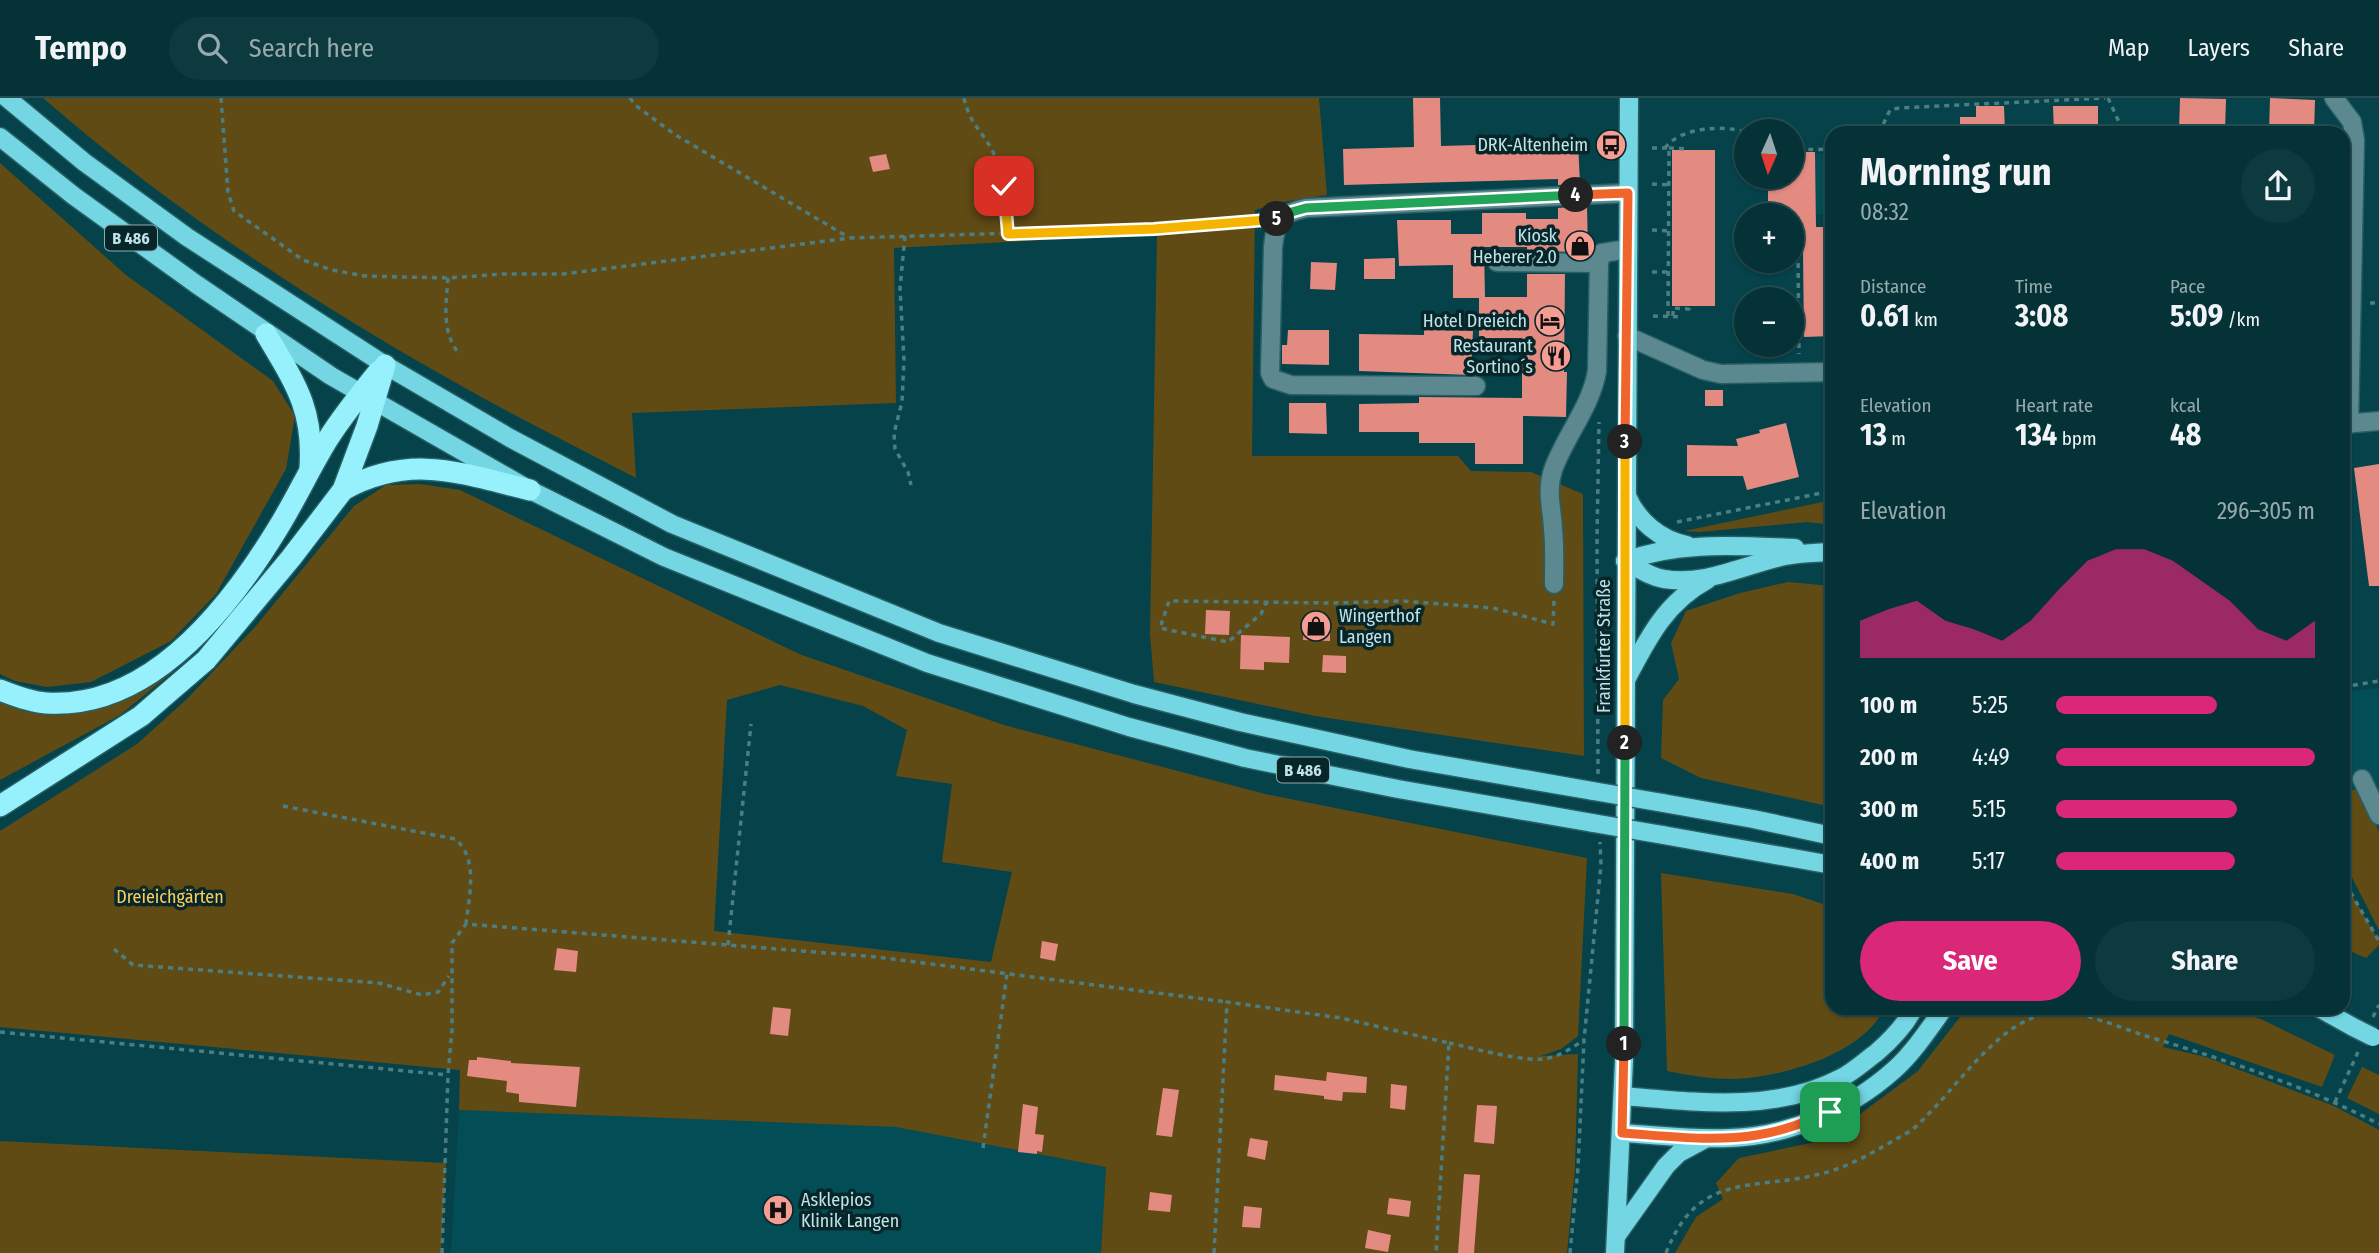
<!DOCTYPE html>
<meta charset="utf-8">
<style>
body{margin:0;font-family:"Fira Sans Condensed",sans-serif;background:#0d3a3f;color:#f1f3f6;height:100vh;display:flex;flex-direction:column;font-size:26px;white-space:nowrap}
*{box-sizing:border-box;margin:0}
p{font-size:23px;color:#97aaad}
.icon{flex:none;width:38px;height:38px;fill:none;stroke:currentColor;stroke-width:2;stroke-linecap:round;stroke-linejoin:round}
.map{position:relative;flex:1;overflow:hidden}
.details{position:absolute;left:1825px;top:28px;width:525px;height:889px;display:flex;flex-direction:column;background:#043237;border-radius:21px;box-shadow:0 2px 5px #0004,0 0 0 2px #254d52}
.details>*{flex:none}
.needle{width:46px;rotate:183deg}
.fabs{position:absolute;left:1734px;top:21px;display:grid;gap:14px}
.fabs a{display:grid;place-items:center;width:70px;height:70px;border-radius:50%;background:#043237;box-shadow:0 2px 5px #0004,0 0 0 2px #254d52;font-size:35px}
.pin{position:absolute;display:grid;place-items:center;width:60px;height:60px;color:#fff;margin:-30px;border-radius:14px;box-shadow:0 4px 10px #0006}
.km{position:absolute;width:35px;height:35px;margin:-18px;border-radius:50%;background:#222;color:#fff;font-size:19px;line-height:35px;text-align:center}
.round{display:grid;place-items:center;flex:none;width:74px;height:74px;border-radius:37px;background:#0d3a3f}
.overview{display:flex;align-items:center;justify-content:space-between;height:119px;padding:0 35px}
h1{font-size:38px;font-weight:700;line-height:52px}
.figures{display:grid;grid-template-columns:repeat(3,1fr);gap:10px;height:119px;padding:7px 35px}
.figures div{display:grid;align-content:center}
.figures b{font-size:30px;font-weight:700}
.figures small{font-size:19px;font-weight:400}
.figures p{font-size:19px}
.chart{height:196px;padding:14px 35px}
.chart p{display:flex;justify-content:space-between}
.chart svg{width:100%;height:126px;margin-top:7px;fill:#db2777;opacity:.7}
.primary-button{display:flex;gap:14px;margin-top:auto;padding:14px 35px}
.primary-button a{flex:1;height:80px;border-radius:42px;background:#db2777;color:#fff;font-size:28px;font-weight:700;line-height:80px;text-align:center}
.primary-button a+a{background:#0d3a3f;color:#f1f3f6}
ul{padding:0 35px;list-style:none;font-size:23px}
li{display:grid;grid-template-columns:112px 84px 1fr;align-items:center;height:52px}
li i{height:18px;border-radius:9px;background:#db2777}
header{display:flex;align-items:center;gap:42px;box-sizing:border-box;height:98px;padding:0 35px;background:#043237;border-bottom:2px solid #254d52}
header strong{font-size:33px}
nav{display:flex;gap:38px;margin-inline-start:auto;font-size:24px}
.search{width:490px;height:63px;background:#0d3a3f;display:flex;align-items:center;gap:18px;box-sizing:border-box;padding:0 24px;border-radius:38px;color:#97aaad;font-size:26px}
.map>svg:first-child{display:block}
.built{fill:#034e56}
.green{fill:#604b15;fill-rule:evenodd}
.building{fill:#e38a81}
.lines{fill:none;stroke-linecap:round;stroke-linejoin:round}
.minor-casing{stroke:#275f65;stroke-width:21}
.major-casing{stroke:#275f65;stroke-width:21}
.highway-casing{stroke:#275f65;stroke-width:24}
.path{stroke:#4b7e83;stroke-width:3.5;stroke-dasharray:5 5;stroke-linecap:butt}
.minor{stroke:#5c898f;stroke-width:18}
.major{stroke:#74d6e3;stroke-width:18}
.highway{stroke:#96f1fd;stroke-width:21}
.major-bridge-casing{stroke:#275f65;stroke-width:21;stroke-linecap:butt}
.major-bridge{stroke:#74d6e3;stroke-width:18}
.split-1-casing{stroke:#fff;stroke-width:14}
.split-2-casing{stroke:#fff;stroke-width:14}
.split-3-casing{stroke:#fff;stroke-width:14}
.split-4-casing{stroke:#fff;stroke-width:14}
.split-5-casing{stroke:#fff;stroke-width:14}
.split-6-casing{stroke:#fff;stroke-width:14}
.split-1{stroke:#f0652b;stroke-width:9}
.split-2{stroke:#22a559;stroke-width:9}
.split-3{stroke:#f5b400;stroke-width:9}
.split-4{stroke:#f0652b;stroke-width:9}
.split-5{stroke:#22a559;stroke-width:9}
.split-6{stroke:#f5b400;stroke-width:9}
.labels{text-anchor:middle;stroke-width:7;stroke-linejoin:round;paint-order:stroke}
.shield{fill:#07262a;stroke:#89aaae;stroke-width:2}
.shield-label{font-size:16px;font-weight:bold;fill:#c1e3e7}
.poi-label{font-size:18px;fill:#c1e3e7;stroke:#07262a;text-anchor:end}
.street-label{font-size:18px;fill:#c1e3e7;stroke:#07262a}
.park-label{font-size:18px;fill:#fdce5c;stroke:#07262a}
</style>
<header>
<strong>Tempo</strong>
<div class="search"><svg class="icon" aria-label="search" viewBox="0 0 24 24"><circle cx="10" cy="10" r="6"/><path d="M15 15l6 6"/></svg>Search here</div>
<nav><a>Map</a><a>Layers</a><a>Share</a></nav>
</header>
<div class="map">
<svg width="2379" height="1155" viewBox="0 0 2379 1155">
<rect width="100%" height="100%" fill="#054249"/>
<g class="built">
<path d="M1815 56H1832V116H1816Z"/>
<path d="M2379 590V734L2360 691 2343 693V594Z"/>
<path d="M459 1012 896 1029 1106 1069 1101 1155H451Z"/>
</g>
<g class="green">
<path d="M43 0H1319L1327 97 1283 104 1255 112 1252 358H1458L1471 373 1531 374 1583 396 1584 658 1315 618 1154 584 1150 536 1157 136 894 150 896 305 632 315 636 380C577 349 516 319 458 286 312 204 169 110 43 0Z"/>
<path d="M0 65 126 177 273 283 295 318 286 371 216 496 171 543 91 584 47 589 15 583 0 576Z"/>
<path d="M420 386 460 392 799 556 1004 627 1265 696 1587 760 1578 938 1561 951 1541 958 1578 956 1575 1070 1567 1155H1101L1106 1069 896 1029 459 1012 460 972 0 929V733L137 646 188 600 255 529 354 408 386 387ZM780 587 863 608 907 632 896 678 952 686 942 764 1012 774 991 864 714 833 727 602Z"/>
<path d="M1832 402V427L1807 424 1700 434 1684 433Z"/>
<path d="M1788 484 1832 488V709L1701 680 1661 660 1663 602 1679 581 1671 545 1686 513 1740 495Z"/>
<path d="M177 566 174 573 120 617 0 682V602L81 612 121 603Z"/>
<path d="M2360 691 2379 734V832L2343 762V693Z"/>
<path d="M1661 775 1793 796 1832 809V910H1885C1863 954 1794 975 1748 980 1721 983 1693 978 1667 973Z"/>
<path d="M2343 776 2348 790 2379 843V847L2366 860 2343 850Z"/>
<path d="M1967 910H2231L2263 922 2335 957 2322 989 2169 936 2163 949 2206 959 2334 1008 2379 1032V1155H1675L1696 1119 1723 1101 1716 1085 1739 1060 1825 1042 1918 973Z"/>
<path d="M2362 969 2379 977V1016L2347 1000Z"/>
<path d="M0 1043 446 1065 441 1155H0Z"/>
</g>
<g class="building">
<path d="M1413 0H1440L1441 48 1578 44 1580 86 1558 87V81L1344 87 1343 51 1414 49Z"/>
<path d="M2180 0 2226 1 2225 34 2179 32Z"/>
<path d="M2270 0 2315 2 2314 35H2269Z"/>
<path d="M1976 8H2004L2005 35H1960V19H1976Z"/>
<path d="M2053 8H2098V35H2054Z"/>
<rect x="1672" y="52" width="43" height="156"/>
<path d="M1792 54H1815L1816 129H1832V238L1804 239 1803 155H1792V117H1768V79H1792Z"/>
<path d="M886 56 890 71 873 74 869 59Z"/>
<path d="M1587 108 1588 154 1527 153V149H1484L1485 199H1527V176H1565L1564 274H1567L1566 319 1523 318V366H1475V345H1419V334H1359V306L1419 305V299L1522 300V240H1479V200H1453V167L1399 168 1397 122H1451V136H1482V115H1526V121H1558V110Z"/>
<path d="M1395 160V181H1364V161Z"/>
<path d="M1311 164 1337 165 1335 192 1310 191Z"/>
<path d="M1288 232H1329V267L1282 266V247H1287Z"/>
<path d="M1424 232 1473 233 1471 277 1359 273V236L1424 237Z"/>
<rect x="1705" y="292" width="18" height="16"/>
<path d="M1289 305H1326L1327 336 1289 335Z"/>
<path d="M1786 325 1799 379 1747 392 1743 378H1687V347L1738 348 1736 341 1760 335 1759 332Z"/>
<path d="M2379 366V488H2369L2354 370Z"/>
<path d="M1206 512 1230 513 1229 537 1205 536Z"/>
<path d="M1310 520 1330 521V543L1303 542 1304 524H1310Z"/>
<path d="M1241 537 1290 539 1289 565 1264 564V572L1240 571Z"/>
<path d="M1323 557 1346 558V575L1322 574Z"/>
<path d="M1042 843 1058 846 1055 863 1040 860Z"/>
<path d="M557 850 578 853 576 874 554 872Z"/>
<path d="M773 909 791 911 788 938 770 936Z"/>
<path d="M477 959 511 963V965L580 969 576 1009 519 1004V996L506 994 507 983 467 978 469 962H477Z"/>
<path d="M1327 974 1367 979 1366 995 1343 994 1342 1003 1324 1001V998L1274 992 1275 977 1326 983Z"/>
<path d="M1391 986 1407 988 1405 1012 1390 1010Z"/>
<path d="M1163 990 1179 992 1172 1039 1156 1037Z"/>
<path d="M1023 1006 1038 1009 1035 1036 1044 1037 1042 1054 1037 1053V1056L1018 1054Z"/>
<path d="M1477 1007 1497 1008 1494 1046 1474 1044Z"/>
<path d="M1250 1040 1268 1043 1265 1062 1247 1058Z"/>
<path d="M1464 1076 1480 1077 1474 1155H1458Z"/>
<path d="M1150 1094 1172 1097 1170 1114 1148 1112Z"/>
<path d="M1389 1100 1411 1103 1409 1119 1387 1116Z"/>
<path d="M1244 1108 1262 1110 1260 1130 1242 1129Z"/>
<path d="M1368 1132 1391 1137 1388 1154 1365 1150Z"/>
</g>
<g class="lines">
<g class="minor-casing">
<g id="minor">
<path d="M2334 0 2352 24 2355 42 2349 326"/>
<path d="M1497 164 1599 165"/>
<path d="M1627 238 1703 272 1721 276 1832 274"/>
<path d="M1476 288 1291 287 1273 281 1270 275 1273 149C1276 123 1279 116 1306 110L1628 95"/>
<path d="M2343 326 2379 323"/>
<path d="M1554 486C1554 468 1555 449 1553 431 1552 410 1546 393 1553 372 1565 338 1591 309 1597 273L1599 165 1602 155 1628 151"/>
<path d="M2362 681 2379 717"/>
</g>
</g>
<g class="major-casing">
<g id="major">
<path d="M7 0 84 64 187 139 385 267 510 340 672 426 939 535 1134 596 1240 624 1409 661 1593 693"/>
<path d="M0 39 74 98 196 186 331 278 530 392 664 459 927 565 1129 629 1245 660 1398 691 1593 725"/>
<path d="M1627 398C1638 423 1660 442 1687 447"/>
<path d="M1625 463C1638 470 1650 479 1664 481 1706 488 1746 466 1785 458 1799 455 1814 455 1828 454"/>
<path d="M1625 463C1680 443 1737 448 1795 450"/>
<path d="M1627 580C1648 540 1666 504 1707 482"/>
<path d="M1663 705 1753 721 1832 738"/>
<path d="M1663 737 1832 767"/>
<path d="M2319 910 2353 929"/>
<path d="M1623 998C1695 1004 1775 1015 1841 980 1853 974 1865 963 1876 955 1891 942 1905 928 1914 910"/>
<path d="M1622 1035C1657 1037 1693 1042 1729 1040 1789 1038 1849 1012 1894 972 1913 955 1929 931 1944 910"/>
<path d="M1617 1137 1666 1068 1679 1055 1705 1041"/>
<path d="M1615 1155 1624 963 1629 0"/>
</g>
</g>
<g class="highway-casing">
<g id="highway">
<path d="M266 236C295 285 314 311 310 370"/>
<path d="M343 392C410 355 461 375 530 392"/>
<path d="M0 592C15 598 31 604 46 605 150 612 230 509 278 430 296 401 310 370 328 341 343 317 361 295 379 273"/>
<path d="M0 708 141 618 206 562 291 460 343 392 367 328 385 267"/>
</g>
</g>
<g class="path">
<path d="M221 0 228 94 234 113 303 162 332 172 365 178 448 180 503 176H563L850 140 1154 131 1261 122"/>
<path d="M630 0 635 7 674 36 848 139"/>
<path d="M964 0C970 27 982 32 993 54 1006 78 1006 110 1008 136"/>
<path d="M2108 0 2124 35"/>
<path d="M1879 35 1890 12 1899 10 2105 0"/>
<path d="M1792 41C1800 55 1816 51 1832 51"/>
<path d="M1652 50H1669L1668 218"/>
<path d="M1665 50C1680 29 1724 27 1746 34"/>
<path d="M1669 50 1687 51V53"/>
<path d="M1652 86 1672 87"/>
<path d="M1652 132 1672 133"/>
<path d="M905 138 900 190 904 262 902 304 894 335 895 351 908 374 911 387"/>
<path d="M1798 155 1799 256"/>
<path d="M1652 174H1672"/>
<path d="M448 180C446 208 441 234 460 257"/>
<path d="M2370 205H2379"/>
<path d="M1653 218 1683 219"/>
<path d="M1673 218V210L1689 211V208"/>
<path d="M1677 424 1832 393"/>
<path d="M1267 503 1261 516 1228 544 1160 530 1169 503 1333 505 1402 503 1493 510 1553 526 1554 502"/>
<path d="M2343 589 2379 583"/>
<path d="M1598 676 1597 440 1599 324"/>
<path d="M283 708 455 741C479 760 469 798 466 826"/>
<path d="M2343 776 2348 790 2379 843"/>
<path d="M728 847 751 626"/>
<path d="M114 851 133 867 379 885 422 897 438 894 449 878"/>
<path d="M2373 919 2379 907"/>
<path d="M0 934 448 977"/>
<path d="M1449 945C1473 950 1529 966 1549 960 1562 957 1573 949 1584 942"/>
<path d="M2335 1004 2359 952"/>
<path d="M983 1050 1007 876"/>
<path d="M442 1155 448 977 452 931V845L466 826 877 859 1227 904"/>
<path d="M1214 1155 1227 904 1341 920 1449 945 1436 1155"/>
<path d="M1570 1155 1578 1070 1584 942 1601 767 1600 744"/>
<path d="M1666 1155C1699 1071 1753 1094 1824 1075 1852 1068 1880 1050 1905 1036 1918 1029 1926 1018 1936 1008 1967 975 2010 913 2059 915 2089 915 2118 929 2146 938 2226 962 2305 988 2379 1026"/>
</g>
<use href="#minor" class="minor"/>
<use href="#major" class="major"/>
<use href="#highway" class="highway"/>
<g class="major-bridge-casing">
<g id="major-bridge">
<path d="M1593 693 1663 705"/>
<path d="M1593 725 1663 737"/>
<path d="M2353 929 2373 939"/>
</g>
</g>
<use href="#major-bridge" class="major-bridge"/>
</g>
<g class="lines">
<g class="split-1-casing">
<path id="split-1" d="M1624 946 1622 1035C1667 1038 1713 1044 1757 1037 1783 1033 1806 1024 1830 1014"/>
</g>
<g class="split-2-casing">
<path id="split-2" d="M1624 946 1625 645"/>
</g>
<g class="split-3-casing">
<path id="split-3" d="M1625 645V344"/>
</g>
<g class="split-4-casing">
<path id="split-4" d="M1576 97 1628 95 1625 344"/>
</g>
<g class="split-5-casing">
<path id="split-5" d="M1277 121 1288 115 1306 110 1576 97"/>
</g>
<g class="split-6-casing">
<path id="split-6" d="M1004 88 1008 136 1154 131 1277 121"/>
</g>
<use href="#split-1" class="split-1"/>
<use href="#split-2" class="split-2"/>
<use href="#split-3" class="split-3"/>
<use href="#split-4" class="split-4"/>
<use href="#split-5" class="split-5"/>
<use href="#split-6" class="split-6"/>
</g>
<defs>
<g id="bus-disc" transform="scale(1.575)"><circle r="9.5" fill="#f59c93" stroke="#07262a"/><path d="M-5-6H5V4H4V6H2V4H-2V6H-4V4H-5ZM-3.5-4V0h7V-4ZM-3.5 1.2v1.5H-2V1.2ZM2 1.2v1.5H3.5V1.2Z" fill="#111"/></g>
<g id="shop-disc" transform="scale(1.575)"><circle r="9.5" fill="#f59c93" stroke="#07262a"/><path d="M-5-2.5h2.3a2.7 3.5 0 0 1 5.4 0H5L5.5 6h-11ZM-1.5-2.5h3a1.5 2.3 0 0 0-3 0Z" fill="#111"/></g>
<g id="hotel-disc" transform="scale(1.575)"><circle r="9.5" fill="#f59c93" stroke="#07262a"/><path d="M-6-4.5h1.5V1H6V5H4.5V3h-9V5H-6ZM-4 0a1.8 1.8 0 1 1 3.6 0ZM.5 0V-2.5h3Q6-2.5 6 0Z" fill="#111"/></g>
<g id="restaurant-disc" transform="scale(1.575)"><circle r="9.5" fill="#f59c93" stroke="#07262a"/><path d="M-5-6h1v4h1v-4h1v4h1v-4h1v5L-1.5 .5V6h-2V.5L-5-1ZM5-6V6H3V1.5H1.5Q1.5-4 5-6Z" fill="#111"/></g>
<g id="hospital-disc" transform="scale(1.575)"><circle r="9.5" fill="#f59c93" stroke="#07262a"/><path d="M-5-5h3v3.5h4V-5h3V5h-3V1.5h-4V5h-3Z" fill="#111"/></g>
</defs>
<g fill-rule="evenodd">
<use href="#bus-disc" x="1611" y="47"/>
<use href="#shop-disc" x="1580" y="148"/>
<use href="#hotel-disc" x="1550" y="223"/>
<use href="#restaurant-disc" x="1556" y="258"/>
<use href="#shop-disc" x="1316" y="528"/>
<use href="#hospital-disc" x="778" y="1112"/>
</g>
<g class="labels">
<g class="shield">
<rect x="105" y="127.5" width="52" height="25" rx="5"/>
<rect x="1277" y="659.5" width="52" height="25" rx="5"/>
</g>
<g class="shield-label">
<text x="131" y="146">B 486</text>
<text x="1303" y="678">B 486</text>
</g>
<g class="poi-label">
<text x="1588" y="53">DRK-Altenheim</text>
<text x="1557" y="144">Kiosk<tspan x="1557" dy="21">Heberer 2.0</tspan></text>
<text x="1527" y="229">Hotel Dreieich</text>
<text x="1533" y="254">Restaurant<tspan x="1533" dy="21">Sortino´s</tspan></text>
<text x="1339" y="524" text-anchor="start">Wingerthof<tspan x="1339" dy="21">Langen</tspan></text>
<text x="801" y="1108" text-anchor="start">Asklepios<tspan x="801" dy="21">Klinik Langen</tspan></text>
</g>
<g class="street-label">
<text transform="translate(1604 548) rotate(-90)" y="6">Frankfurter Straße</text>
</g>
<g class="park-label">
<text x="170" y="805">Dreieichgärten</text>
</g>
</g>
</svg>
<div class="fabs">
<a><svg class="needle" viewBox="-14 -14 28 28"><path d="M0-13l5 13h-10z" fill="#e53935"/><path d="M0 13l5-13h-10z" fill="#97aaad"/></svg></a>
<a>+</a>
<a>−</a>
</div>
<div class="pin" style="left:1830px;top:1014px;background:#1e9e55"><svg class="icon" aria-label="arrive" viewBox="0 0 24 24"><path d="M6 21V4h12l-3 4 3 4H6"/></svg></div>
<div class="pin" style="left:1004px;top:88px;background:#d93025"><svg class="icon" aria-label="check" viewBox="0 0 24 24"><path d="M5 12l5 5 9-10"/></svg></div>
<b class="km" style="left:1624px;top:946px">1</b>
<b class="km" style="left:1625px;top:645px">2</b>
<b class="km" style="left:1625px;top:344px">3</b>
<b class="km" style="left:1576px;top:97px">4</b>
<b class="km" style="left:1277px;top:121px">5</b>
<section class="details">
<div class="overview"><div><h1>Morning run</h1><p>08:32</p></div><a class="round"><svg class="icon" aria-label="share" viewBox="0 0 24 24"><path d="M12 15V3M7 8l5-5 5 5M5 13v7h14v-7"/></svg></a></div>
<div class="figures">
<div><p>Distance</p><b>0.61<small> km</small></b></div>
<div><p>Time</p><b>3:08</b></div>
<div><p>Pace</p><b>5:09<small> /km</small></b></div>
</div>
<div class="figures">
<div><p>Elevation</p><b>13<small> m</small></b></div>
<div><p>Heart rate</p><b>134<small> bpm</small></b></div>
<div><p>kcal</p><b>48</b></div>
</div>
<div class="chart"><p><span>Elevation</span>296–305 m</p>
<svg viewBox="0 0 160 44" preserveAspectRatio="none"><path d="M0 44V31L10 27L20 24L30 31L40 34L50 38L60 31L70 20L80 10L90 6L100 6L110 10L120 17L130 24L140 34L150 38L160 31V44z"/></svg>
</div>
<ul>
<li><b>100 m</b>5:25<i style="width:62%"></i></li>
<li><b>200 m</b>4:49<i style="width:100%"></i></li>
<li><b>300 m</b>5:15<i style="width:70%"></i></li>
<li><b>400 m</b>5:17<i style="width:69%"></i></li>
</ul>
<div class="primary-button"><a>Save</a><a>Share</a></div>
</section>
</div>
